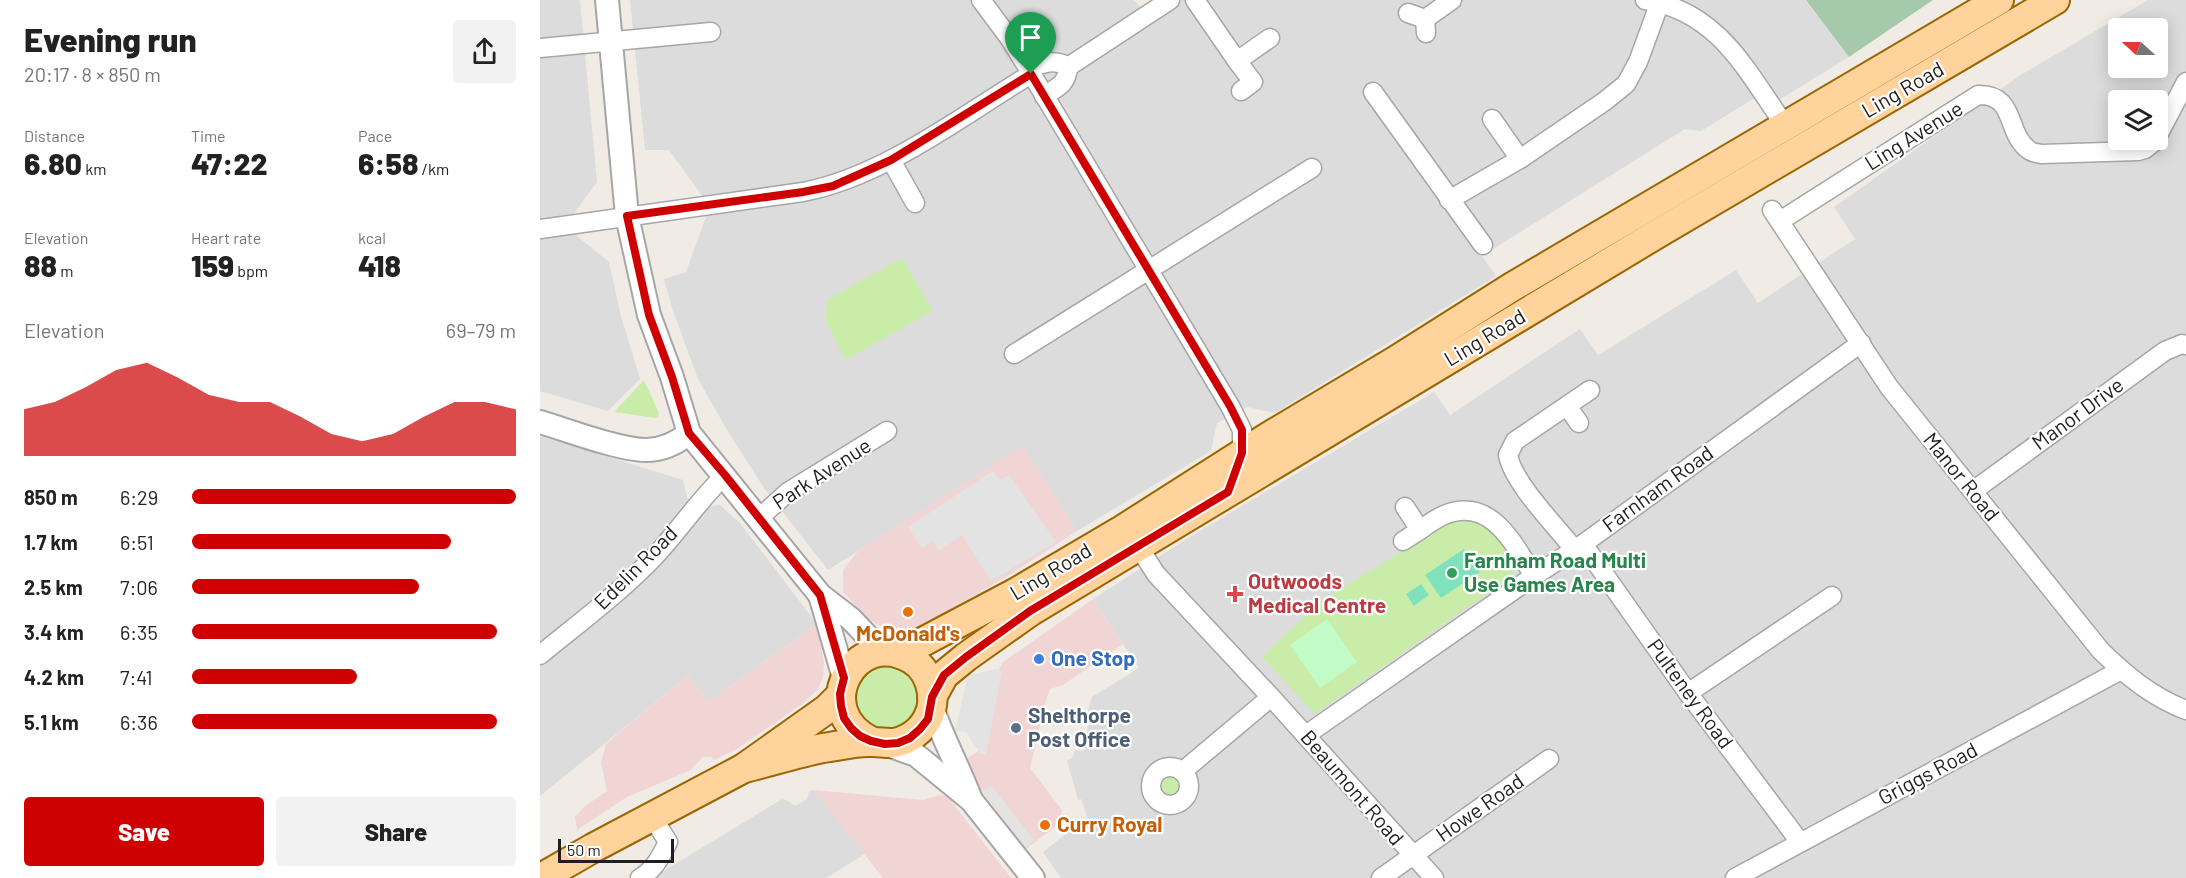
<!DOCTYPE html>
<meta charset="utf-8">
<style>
body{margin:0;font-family:Barlow,sans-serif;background:#f2f2f2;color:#222;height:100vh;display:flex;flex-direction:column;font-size:22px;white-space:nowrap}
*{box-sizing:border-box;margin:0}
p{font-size:20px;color:#767676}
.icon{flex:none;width:33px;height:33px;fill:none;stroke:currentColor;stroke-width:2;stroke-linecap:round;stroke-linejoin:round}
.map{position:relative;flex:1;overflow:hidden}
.details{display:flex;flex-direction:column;background:#fff;width:540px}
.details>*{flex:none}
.needle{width:39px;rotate:291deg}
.buttons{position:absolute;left:1568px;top:18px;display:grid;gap:12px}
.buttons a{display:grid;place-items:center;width:60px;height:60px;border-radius:6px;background:#fff;box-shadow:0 3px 15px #0003;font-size:30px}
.scale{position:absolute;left:18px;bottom:15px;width:116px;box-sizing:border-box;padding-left:6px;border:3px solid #1f1f1f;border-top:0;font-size:16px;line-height:21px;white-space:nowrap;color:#1f1f1f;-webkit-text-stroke:4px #fff;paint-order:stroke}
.pin{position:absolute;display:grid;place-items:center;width:51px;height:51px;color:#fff;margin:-62px -26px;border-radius:50% 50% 50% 0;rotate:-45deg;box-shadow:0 0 6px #0007}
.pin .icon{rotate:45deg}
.round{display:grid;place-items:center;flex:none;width:63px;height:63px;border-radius:6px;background:#f2f2f2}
.head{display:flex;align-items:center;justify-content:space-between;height:102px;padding:0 24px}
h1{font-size:33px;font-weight:800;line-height:45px}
.stats{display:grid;grid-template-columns:repeat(3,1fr);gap:9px;height:102px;padding:6px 24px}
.stats div{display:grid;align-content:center}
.stats b{font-size:30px;font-weight:800}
.stats small{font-size:16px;font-weight:400}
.stats p{font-size:16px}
.chart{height:168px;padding:12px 24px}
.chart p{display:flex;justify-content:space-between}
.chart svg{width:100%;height:108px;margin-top:6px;fill:#ce0001;opacity:.7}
.action{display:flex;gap:12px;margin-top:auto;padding:12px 24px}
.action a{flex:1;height:69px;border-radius:6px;background:#ce0001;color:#fff;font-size:24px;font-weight:800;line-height:69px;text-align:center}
.action a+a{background:#f2f2f2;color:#222}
ul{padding:0 24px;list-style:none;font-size:20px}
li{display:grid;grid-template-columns:96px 72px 1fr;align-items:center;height:45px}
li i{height:15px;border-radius:8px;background:#ce0001}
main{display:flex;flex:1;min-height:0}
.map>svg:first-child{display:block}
.residential{fill:#dddcdc;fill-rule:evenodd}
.commercial{fill:#f1d5d4}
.grass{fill:#caeca9}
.cemetery{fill:#a5caab}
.park{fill:#c1fbc5}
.pitch{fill:#80e2bc}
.parking{fill:#e3e3e3}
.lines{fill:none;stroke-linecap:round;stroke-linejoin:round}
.minor-casing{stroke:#a6a6a6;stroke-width:21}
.tertiary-casing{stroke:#a6a6a6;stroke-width:26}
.primary-casing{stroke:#9a6600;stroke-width:32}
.minor{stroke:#fff;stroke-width:18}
.tertiary{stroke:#fff;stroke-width:22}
.primary{stroke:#ffd39b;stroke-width:28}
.route-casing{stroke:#fff;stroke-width:12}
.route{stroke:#ce0001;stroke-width:8}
.leisure-dot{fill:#2e9e5b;stroke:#fff;stroke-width:2}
.health-dot{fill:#e0444e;stroke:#fff;stroke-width:2}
.food-dot{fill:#e8710a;stroke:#fff;stroke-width:2}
.shop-dot{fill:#3f7fe0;stroke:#fff;stroke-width:2}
.service-dot{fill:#5c6f8a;stroke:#fff;stroke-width:2}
.labels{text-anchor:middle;stroke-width:4.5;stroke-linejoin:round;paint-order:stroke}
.street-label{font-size:21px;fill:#1f1f1f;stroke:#fff}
.leisure-label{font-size:21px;font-weight:bold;fill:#27864d;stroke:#fff;text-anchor:start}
.health-label{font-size:21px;font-weight:bold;fill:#be3a42;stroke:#fff;text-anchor:start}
.food-label{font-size:21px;font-weight:bold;fill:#c56008;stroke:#fff}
.shop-label{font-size:21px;font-weight:bold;fill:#366cbe;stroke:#fff;text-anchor:start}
.service-label{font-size:21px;font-weight:bold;fill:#4e5e75;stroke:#fff;text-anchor:start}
</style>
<main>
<section class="details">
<div class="head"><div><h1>Evening run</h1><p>20:17 · 8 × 850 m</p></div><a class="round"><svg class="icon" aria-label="share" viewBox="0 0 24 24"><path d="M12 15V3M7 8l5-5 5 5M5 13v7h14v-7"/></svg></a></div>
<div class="stats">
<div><p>Distance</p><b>6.80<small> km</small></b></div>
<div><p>Time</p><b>47:22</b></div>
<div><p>Pace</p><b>6:58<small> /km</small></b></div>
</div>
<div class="stats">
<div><p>Elevation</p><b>88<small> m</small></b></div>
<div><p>Heart rate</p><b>159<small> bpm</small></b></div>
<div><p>kcal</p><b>418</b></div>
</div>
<div class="chart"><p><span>Elevation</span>69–79 m</p>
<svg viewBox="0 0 160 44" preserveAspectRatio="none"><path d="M0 44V25L10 22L20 16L30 9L40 6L50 12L60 19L70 22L80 22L90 28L100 35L110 38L120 35L130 28L140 22L150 22L160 25V44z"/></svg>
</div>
<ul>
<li><b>850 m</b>6:29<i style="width:100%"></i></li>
<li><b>1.7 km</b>6:51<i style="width:80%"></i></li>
<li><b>2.5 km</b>7:06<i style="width:70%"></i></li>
<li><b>3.4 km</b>6:35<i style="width:94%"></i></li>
<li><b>4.2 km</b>7:41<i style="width:51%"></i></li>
<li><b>5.1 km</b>6:36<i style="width:94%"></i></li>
</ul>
<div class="action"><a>Save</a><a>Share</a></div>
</section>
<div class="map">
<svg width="1646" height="878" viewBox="0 0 1646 878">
<rect width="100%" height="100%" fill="#f0ece5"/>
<g class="residential">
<path d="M0 0H40L57 182 29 220 32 232 69 262 81 316 100 379 68 411 0 391Z"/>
<path d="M90 0H593L604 10 616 0H1266L1309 57 1239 100 1231 88 1161 131 1145 129 942 256 956 276 735 413 707 407 677 423 671 451 537 531 483 447 288 570 224 488 187 430 158 379 133 311 124 279 146 272 167 214 165 200 129 150H105Z"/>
<path d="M1608 0H1646V878H521L503 852 547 817 541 799 538 800 527 760 532 758 535 750 544 751 549 721 545 720 552 697 599 668 553 599 653 535 894 392 910 415 1040 329 1058 355 1196 270 1218 303 1315 239 1294 207 1479 76ZM1578 28H1617V68H1578ZM1578 100H1617V140H1578Z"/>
<path d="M0 436 143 480 147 498 160 508 180 505 200 523 277 624 168 702 148 676 0 796Z"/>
<path d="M274 790 325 854 286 878H112L242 799 248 801 255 806 267 799 269 791Z"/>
</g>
<g class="commercial">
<path d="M483 446 537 531 474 572 375 630 360 634 349 631 325 617 303 592V570L318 551Z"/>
<path d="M553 599 583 644 523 685 510 689 505 704 490 768 522 810 520 823 486 849 439 787 423 761 437 752 440 745 458 671 463 662Z"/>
<path d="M277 624 284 663 283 678 277 690 262 704 197 749 174 760 171 757H163L151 770 87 797 37 830 35 817 45 806 67 791 61 763 66 744 82 730 148 676 168 702Z"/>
<path d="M274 790 383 800 399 795 407 796 471 878H343Z"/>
</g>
<g class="grass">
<path d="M362 258 393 311 305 360 286 321 287 300Z"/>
<path d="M104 380 119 413 118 417 115 418 74 412Z"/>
<path d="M928 518C935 520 942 522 947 526 959 534 970 554 975 568L972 576 775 714 722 657 782 600 910 522Z"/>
<path d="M334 664C341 664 352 662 358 665 368 669 375 679 377 689 385 729 337 746 316 711 312 705 314 695 313 688Z"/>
<circle cx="630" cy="786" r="19"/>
</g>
<path class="cemetery" d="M1266 0H1393L1309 57Z"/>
<path class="park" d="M787 619 817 662 780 688 750 645Z"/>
<g class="pitch">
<path d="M924 549 940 572 901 598 885 575Z"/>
<path d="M881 584 889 595 874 606 866 594Z"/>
</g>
<g class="parking">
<path d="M453 471 460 480 469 475 516 542 451 581 422 535 399 551 393 541 382 548 368 527Z"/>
<path d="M456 669 462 671 446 755 440 753 426 732 415 731 428 675Z"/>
<path d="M451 785 494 840 485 847 443 791Z"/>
</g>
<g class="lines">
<g class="minor-casing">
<g id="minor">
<path d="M441 0 470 39 488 68 690 406 702 430V453"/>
<path d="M655 0 697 61"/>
<path d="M1105 0C1179 11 1207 72 1246 127"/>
<path d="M868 13 885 19 886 33"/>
<path d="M885 19 912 0"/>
<path d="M0 48 171 32"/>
<path d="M528 67 630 0"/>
<path d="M488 68C503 64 515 58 528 67 527 84 518 87 504 96"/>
<path d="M701 91 713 82 697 61 730 38"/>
<path d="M833 92 943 245"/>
<path d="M952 119 980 159"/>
<path d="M1617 137 1646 82"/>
<path d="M351 160 375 203"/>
<path d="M909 200 980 159 1065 101 1086 84 1098 62 1120 2"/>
<path d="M1232 210 1349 387 1561 651C1587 676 1612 697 1646 710"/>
<path d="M1240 221 1438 95C1477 94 1465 133 1489 150 1492 153 1498 153 1502 154L1598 151 1605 149 1616 140"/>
<path d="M0 229 263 192C343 177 422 116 491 74"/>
<path d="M474 354 772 168"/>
<path d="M1027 406 1039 423"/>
<path d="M1433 491 1625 351 1642 344 1646 345"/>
<path d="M865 507 880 530C887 525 895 519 904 515 951 496 973 543 994 576"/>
<path d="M219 518 248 492 347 431"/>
<path d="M863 541 880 530"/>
<path d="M1043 544 1148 693 1260 842"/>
<path d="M598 546 616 574 731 697 894 878"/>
<path d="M1034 549C1016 526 973 483 968 455L975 441 1050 390"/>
<path d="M0 655C39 623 81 592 116 555 140 529 159 500 185 475"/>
<path d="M1148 693 1292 596"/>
<path d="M766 735 994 576 1043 544 1321 343"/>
<circle cx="630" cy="786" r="19"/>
<path d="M643 771 731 697"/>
<path d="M100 878C115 869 121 856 128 842L112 816"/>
<path d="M841 878 1009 759"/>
<path d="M1195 878 1581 670"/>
</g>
</g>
<g class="tertiary-casing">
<g id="tertiary">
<path d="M67 0 87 216 109 315 132 377 149 433 280 595 311 619 329 638 348 652"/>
<path d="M0 422C27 430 80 450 106 450 122 450 137 443 149 433"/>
<path d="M280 595 304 678"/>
<path d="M392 707C403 739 419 768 431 800"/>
<path d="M345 744 376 755 431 800 493 878"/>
</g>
</g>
<g class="primary-casing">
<g id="primary">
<path d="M360 654 475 593 582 530 728 437 855 361 972 287 1459 0"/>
<path d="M392 697 404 675 426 657 491 611 1120 232 1515 0"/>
<path d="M204 768C230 762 257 753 283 748 298 746 314 742 329 742 344 741 352 747 368 738 384 730 395 711 392 693 390 679 383 666 371 659 316 626 268 710 331 741"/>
<path d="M1 878 53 848 204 768 287 709 300 696"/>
</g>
</g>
<use href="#minor" class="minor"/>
<use href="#tertiary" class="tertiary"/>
<use href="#primary" class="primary"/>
</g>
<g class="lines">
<g class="route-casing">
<path id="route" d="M491 74 690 406 702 430V453L688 492 490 611 426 657 404 675 392 697 388 719 380 729 370 738 358 743 345 744 331 741 320 736 311 728 304 718 301 706 300 694 304 678 280 595 185 475 149 433 132 377 109 315 87 216 263 192 293 186 351 160Z"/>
</g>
<use href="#route" class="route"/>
</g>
<circle class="leisure-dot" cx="912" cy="573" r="6"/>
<path class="health-dot" d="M692 585h6v6h6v6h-6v6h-6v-6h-6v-6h6z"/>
<g class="food-dot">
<circle cx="368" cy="612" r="6"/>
<circle cx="505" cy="825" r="6"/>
</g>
<circle class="shop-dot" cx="499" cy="659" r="6"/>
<circle class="service-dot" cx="476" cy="728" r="6"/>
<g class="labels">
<g class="street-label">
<text transform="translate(1363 90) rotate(-30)" y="7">Ling Road</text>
<text transform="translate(1374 136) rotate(-32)" y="7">Ling Avenue</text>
<text transform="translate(945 338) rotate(-31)" y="7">Ling Road</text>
<text transform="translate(1538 414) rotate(-36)" y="7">Manor Drive</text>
<text transform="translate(282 474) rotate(-33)" y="7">Park Avenue</text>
<text transform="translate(1421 477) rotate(51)" y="7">Manor Road</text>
<text transform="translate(1118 489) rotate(-36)" y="7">Farnham Road</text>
<text transform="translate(96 568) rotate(-45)" y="7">Edelin Road</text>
<text transform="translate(511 572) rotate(-31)" y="7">Ling Road</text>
<text transform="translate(1150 694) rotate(54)" y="7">Pulteney Road</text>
<text transform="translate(1388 774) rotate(-28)" y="7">Griggs Road</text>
<text transform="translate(812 788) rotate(49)" y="7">Beaumont Road</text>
<text transform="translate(940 808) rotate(-35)" y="7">Howe Road</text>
</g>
<g class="leisure-label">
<text x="924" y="568">Farnham Road Multi<tspan x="924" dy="24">Use Games Area</tspan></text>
</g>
<g class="health-label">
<text x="708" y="589">Outwoods<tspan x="708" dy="24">Medical Centre</tspan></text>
</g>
<g class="food-label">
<text x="368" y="641">McDonald's</text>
<text x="517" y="832" text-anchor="start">Curry Royal</text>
</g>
<g class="shop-label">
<text x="511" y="666">One Stop</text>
</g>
<g class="service-label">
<text x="488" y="723">Shelthorpe<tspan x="488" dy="24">Post Office</tspan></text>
</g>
</g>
</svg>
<div class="buttons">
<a><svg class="needle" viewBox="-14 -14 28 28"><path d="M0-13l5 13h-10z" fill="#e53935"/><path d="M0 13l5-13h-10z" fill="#767676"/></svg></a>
<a><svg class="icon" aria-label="layers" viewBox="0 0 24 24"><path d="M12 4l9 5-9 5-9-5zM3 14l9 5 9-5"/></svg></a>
</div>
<div class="scale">50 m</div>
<div class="pin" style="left:491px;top:74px;background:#1e9e55"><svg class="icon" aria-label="arrive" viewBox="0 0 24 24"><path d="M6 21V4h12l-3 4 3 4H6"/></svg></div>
</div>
</main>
